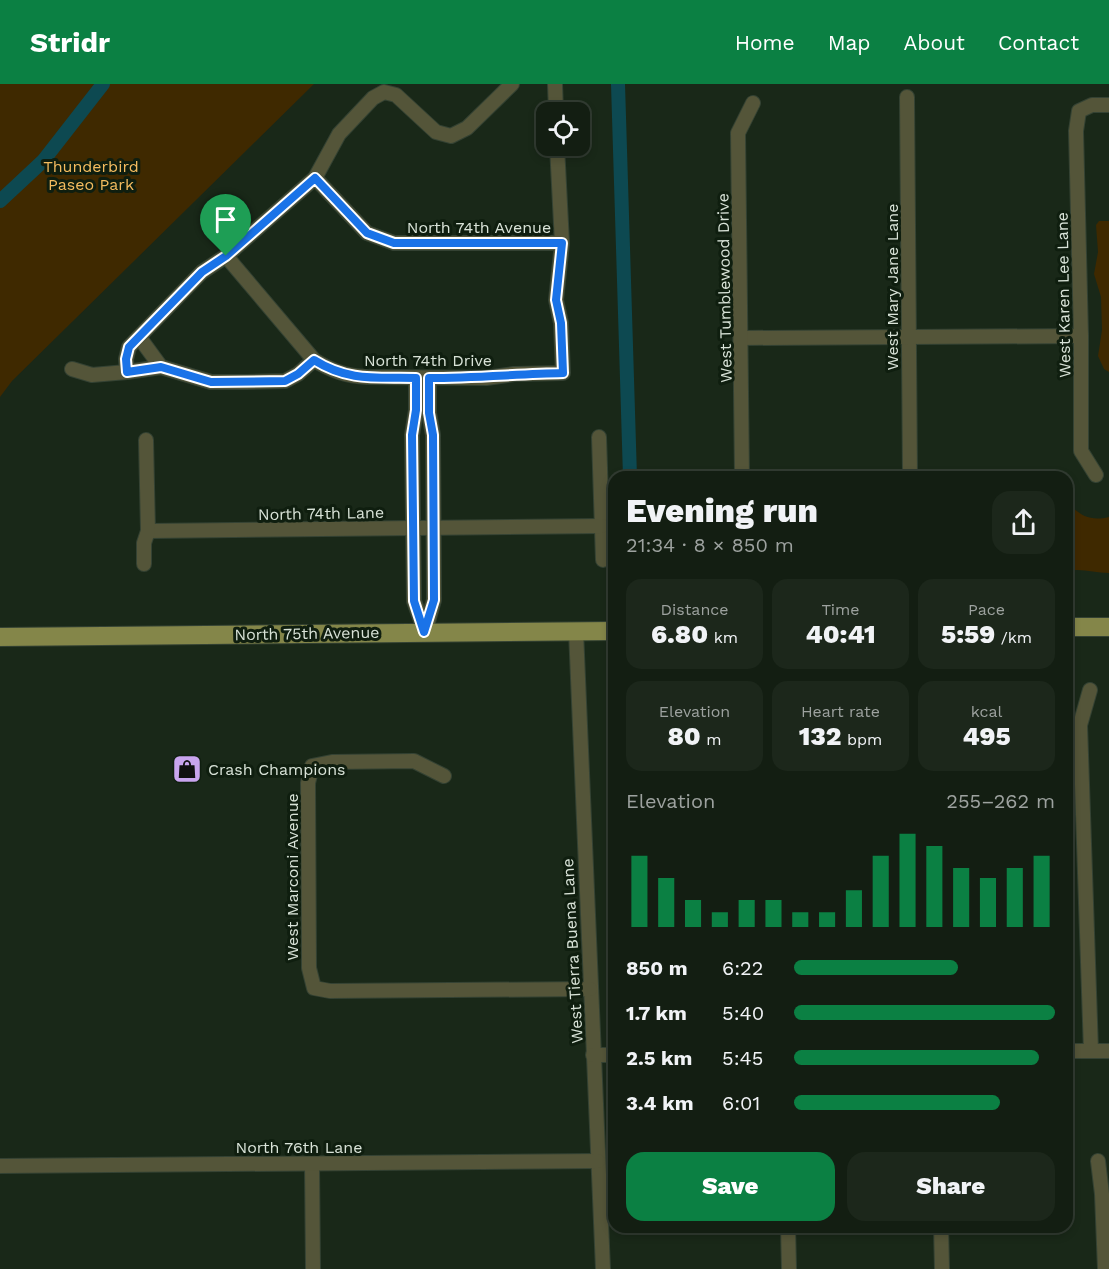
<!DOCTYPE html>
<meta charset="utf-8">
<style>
body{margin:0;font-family:"Work Sans",sans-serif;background:#1c271b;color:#f1f3f6;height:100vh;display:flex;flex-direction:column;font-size:22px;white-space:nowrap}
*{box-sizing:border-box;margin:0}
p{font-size:20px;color:#9da29f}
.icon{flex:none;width:33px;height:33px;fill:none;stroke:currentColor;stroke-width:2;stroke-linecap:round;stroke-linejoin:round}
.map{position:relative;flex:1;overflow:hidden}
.side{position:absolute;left:608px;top:387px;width:465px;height:762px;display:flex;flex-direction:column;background:#131e12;border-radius:18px;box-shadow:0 3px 9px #0003,0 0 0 2px #323c32}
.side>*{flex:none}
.tools{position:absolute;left:536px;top:18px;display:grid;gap:12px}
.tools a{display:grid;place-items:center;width:54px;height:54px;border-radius:12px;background:#131e12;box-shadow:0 3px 9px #0003,0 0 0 2px #323c32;font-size:30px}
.pin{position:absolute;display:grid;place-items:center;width:51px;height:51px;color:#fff;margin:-62px -26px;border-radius:50% 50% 50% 0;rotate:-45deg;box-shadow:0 0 6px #0007}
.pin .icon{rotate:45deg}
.round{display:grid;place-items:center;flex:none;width:63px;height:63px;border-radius:18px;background:#1c271b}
.headline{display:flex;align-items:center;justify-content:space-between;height:102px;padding:0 18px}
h1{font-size:33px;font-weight:800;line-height:45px}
.metrics{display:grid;grid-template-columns:repeat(3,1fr);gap:9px;height:102px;padding:6px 18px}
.metrics div{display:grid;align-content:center;border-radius:15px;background:#1c271b;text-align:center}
.metrics b{font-size:26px;font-weight:800}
.metrics small{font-size:16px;font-weight:400}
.metrics p{font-size:16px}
.chart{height:168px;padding:12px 18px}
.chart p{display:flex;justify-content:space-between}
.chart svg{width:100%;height:108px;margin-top:6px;stroke:#0b8043;stroke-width:6}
.cta{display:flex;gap:12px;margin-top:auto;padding:12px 18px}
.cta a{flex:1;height:69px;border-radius:18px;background:#0b8043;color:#fff;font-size:24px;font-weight:800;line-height:69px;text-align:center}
.cta a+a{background:#1c271b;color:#f1f3f6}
ul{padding:0 18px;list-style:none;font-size:20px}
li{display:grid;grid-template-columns:96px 72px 1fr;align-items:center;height:45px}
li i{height:15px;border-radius:8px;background:#0b8043}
header{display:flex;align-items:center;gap:36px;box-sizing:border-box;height:84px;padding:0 30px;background:#0b8043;color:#fff}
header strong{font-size:28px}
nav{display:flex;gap:33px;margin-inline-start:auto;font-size:21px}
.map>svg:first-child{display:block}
.green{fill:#3f2900}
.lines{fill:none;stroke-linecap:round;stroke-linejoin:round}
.canal{stroke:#0d4951;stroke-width:14}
.minor-casing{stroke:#344233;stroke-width:16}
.major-casing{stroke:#344233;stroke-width:20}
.minor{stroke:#545539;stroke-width:14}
.major{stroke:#848649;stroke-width:18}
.route-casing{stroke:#fff;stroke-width:12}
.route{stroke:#1a73e8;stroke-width:8}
.labels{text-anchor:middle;stroke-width:6;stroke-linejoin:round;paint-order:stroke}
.park-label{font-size:16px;fill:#f4bc5f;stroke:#0f1e0f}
.street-label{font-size:16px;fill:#d9e3d8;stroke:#0f1e0f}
.poi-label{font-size:16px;fill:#d9e3d8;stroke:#0f1e0f;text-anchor:start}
</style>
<header>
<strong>Stridr</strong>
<nav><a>Home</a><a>Map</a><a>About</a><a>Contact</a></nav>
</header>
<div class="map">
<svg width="1109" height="1185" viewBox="0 0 1109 1185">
<rect width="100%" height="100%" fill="#192818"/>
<g class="green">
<path d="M0 0H314L12 297 0 313Z"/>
<path d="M1099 137H1109V288L1104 285 1098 272 1102 246 1101 213 1094 190 1098 168 1096 141Z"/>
<path d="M1067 421H1070C1082 433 1092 437 1109 433V489C1094 489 1082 484 1067 487Z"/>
</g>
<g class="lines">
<g class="canal">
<path d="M618 0 630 393"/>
<path d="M0 117 43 77 103 0"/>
</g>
<g class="minor-casing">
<g id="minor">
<path d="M555 0 556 28"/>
<path d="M907 13 910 393"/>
<path d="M315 94 367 149 394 159H562"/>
<path d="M226 172 314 276C332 287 346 292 367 293L486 294 514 290 563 289 561 239 556 216 562 159 557 62"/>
<path d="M139 253 161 283"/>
<path d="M741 254 1081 252"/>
<path d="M72 285 92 291 127 288 161 283 211 298H246L285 297 298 290 314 276"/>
<path d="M127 288 126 275 129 263 202 188 226 172 315 94 339 50 373 14 384 8 396 11 436 48 451 52 467 44 512 0"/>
<path d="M416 294V326L412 351 414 517 425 548"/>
<path d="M599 353 603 476"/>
<path d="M1096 391 1081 367V252L1076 47 1079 27 1092 21H1109"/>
<path d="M742 393 738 49 753 19"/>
<path d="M148 447 602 442"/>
<path d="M144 480V459L148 447 146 356"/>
<path d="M576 547 603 1185"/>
<path d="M425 548 434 516 433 351 429 329V294"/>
<path d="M1090 606 1080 641 1091 967"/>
<path d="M444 692 414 677 332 678 312 682 308 699 309 884 314 904 330 907 590 905"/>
<path d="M1066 967H1109"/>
<path d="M593 971H614"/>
<path d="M1098 1077 1102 1110 1105 1185"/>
<path d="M312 1080 313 1185"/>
<path d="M0 1082 598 1077"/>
<path d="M788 1143 789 1185"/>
<path d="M941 1143 942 1185"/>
</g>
</g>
<g class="major-casing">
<g id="major">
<path d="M1066 543H1109"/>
<path d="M0 553 614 547"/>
</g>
</g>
<use href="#minor" class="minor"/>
<use href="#major" class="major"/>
</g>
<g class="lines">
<g class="route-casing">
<path id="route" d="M315 94 367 149 394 159H562L556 216 561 239 563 289C518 290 474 294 429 294V329L433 351 434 516 424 548 414 517 412 351 416 326V294C377 293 349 298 314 276L298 290 285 297 211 298 161 283 127 288 126 275 129 263 202 188 226 172Z"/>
</g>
<use href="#route" class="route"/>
</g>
<defs>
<g id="shop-square" transform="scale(1.5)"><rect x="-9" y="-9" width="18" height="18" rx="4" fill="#c9a5ee" stroke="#0f1e0f"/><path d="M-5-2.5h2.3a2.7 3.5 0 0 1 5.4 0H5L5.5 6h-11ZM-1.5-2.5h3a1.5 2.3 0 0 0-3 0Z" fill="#111"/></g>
</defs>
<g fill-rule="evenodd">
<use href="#shop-square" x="187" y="685"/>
</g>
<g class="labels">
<g class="park-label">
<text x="91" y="88">Thunderbird<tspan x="91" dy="18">Paseo Park</tspan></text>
</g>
<g class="street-label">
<text x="479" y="149">North 74th Avenue</text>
<text transform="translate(892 203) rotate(-90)" y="6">West Mary Jane Lane</text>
<text transform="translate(724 204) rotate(-91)" y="6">West Tumblewood Drive</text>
<text transform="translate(1063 211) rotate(-91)" y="6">West Karen Lee Lane</text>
<text x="428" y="282">North 74th Drive</text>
<text transform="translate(321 429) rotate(-1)" y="6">North 74th Lane</text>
<text transform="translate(307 549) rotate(-1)" y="6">North 75th Avenue</text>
<text transform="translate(292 793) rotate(-90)" y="6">West Marconi Avenue</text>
<text transform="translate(572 867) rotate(-93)" y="6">West Tierra Buena Lane</text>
<text x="299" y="1069">North 76th Lane</text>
</g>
<g class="poi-label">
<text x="208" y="691">Crash Champions</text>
</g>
</g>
</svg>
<div class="tools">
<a><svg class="icon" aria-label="locate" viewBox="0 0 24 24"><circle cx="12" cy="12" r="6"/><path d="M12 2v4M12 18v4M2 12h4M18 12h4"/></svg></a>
</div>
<div class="pin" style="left:226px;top:172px;background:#1e9e55"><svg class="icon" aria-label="arrive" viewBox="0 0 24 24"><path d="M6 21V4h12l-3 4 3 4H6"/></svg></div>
<section class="side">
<div class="headline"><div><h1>Evening run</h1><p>21:34 · 8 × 850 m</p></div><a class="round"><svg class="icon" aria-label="share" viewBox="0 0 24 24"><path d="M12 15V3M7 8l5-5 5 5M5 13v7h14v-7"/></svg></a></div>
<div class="metrics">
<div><p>Distance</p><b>6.80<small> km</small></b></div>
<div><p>Time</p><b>40:41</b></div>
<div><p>Pace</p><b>5:59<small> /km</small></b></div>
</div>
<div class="metrics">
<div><p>Elevation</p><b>80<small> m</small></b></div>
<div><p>Heart rate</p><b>132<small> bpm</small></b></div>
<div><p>kcal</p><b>495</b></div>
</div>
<div class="chart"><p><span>Elevation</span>255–262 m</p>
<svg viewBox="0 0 160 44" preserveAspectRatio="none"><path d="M5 44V15M15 44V24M25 44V33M35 44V38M45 44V33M55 44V33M65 44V38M75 44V38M85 44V29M95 44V15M105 44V6M115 44V11M125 44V20M135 44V24M145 44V20M155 44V15"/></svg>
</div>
<ul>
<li><b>850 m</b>6:22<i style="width:63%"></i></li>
<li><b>1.7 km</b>5:40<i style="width:100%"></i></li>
<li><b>2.5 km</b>5:45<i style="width:94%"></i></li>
<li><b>3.4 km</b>6:01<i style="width:79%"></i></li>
</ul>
<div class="cta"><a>Save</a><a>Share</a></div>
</section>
</div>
